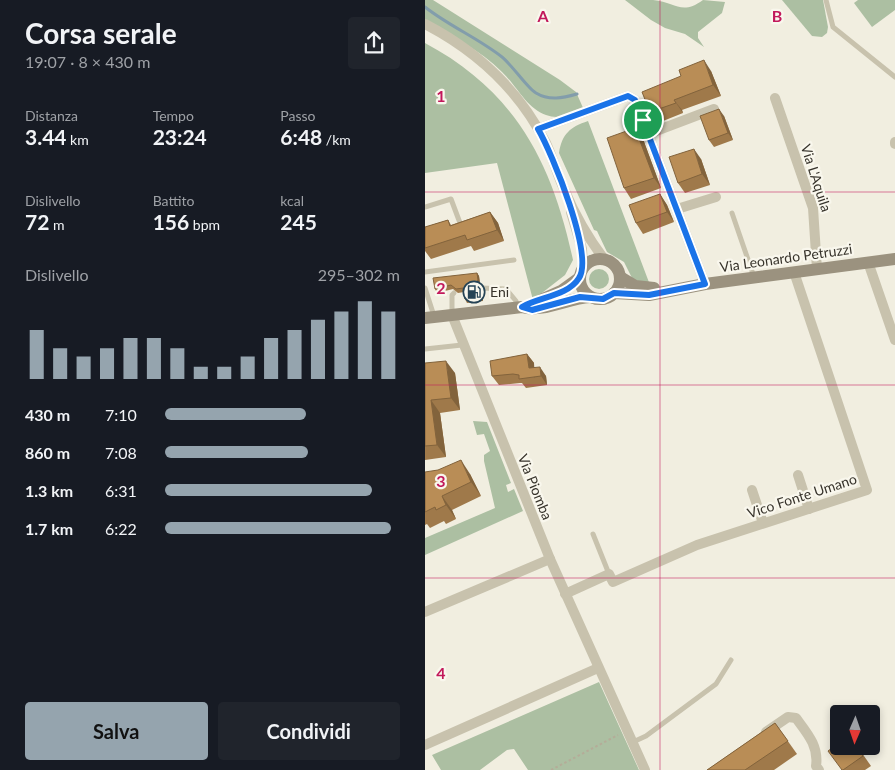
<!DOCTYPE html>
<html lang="it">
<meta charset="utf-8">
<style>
body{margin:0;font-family:Lato,sans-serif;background:#20242c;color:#f1f3f6;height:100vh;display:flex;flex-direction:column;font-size:19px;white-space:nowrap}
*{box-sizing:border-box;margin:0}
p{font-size:16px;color:#9ea1a6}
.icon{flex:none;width:28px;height:28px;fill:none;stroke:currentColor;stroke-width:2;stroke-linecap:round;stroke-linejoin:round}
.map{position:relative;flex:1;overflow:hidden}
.details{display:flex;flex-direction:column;background:#171b24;width:425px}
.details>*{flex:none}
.needle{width:32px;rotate:182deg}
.controls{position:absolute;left:405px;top:705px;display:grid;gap:10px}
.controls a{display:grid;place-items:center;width:50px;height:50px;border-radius:5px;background:#171b24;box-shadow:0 2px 8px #0003;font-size:25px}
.pin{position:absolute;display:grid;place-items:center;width:42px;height:42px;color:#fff;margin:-21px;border:2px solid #fff;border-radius:50%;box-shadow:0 1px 5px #0007}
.round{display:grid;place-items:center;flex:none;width:52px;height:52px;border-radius:5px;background:#20242c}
.overview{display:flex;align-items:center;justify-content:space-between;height:85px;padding:0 25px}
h1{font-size:28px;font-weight:700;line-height:38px}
.metrics{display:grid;grid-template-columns:repeat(3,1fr);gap:8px;height:85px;padding:5px 25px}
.metrics div{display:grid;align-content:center}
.metrics b{font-size:21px;font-weight:700}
.metrics small{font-size:14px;font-weight:400}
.metrics p{font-size:14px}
.chart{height:140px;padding:10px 25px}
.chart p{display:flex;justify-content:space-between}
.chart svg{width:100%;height:90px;margin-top:5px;stroke:#95a4ae;stroke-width:6}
.action{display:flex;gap:10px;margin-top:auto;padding:10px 25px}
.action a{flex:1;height:58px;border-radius:5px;background:#95a4ae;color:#111;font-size:20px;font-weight:700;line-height:58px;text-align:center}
.action a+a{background:#20242c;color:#f1f3f6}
ul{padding:0 25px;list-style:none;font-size:16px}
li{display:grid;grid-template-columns:80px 60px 1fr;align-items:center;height:38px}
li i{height:12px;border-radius:6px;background:#95a4ae}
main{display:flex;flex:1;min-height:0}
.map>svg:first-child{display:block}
.green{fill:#acbfa2}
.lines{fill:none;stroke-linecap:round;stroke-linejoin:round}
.stream{stroke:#829dab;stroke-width:3}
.path{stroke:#b4ac98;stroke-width:2;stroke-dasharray:2.5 2.5;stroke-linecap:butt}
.lane{stroke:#c8c2ad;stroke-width:5}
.street{stroke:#c8c2ad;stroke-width:10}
.secondary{stroke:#9b927f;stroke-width:12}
.wall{fill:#9f794a}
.shaded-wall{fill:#82633c}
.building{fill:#b98d56;stroke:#82633c}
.route-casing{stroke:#fff;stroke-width:10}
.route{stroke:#1a73e8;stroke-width:6}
.grid{fill:none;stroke:#c2185b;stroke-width:1;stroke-opacity:0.55}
.labels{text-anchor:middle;stroke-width:4.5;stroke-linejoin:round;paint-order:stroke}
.street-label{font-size:14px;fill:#37332b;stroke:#f9f7ed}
.poi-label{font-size:14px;fill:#37332b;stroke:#f9f7ed;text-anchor:start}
.grid-label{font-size:16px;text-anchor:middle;font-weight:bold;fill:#c2185b;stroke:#f9f7ed;stroke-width:4.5;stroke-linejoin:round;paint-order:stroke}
</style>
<main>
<section class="details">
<div class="overview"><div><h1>Corsa serale</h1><p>19:07 · 8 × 430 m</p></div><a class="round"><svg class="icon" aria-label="share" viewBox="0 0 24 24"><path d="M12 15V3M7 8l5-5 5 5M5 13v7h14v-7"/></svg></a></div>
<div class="metrics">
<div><p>Distanza</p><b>3.44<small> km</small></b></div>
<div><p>Tempo</p><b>23:24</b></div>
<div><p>Passo</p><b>6:48<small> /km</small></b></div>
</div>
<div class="metrics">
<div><p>Dislivello</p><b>72<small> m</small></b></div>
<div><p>Battito</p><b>156<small> bpm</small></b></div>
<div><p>kcal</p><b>245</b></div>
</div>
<div class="chart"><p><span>Dislivello</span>295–302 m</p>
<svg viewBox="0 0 160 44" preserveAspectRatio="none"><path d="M5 44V20M15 44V29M25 44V33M35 44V29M45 44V24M55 44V24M65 44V29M75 44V38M85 44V38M95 44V33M105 44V24M115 44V20M125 44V15M135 44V11M145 44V6M155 44V11"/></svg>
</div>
<ul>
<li><b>430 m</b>7:10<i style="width:60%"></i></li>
<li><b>860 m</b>7:08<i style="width:61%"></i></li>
<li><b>1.3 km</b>6:31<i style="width:88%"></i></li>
<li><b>1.7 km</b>6:22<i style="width:96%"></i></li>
</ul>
<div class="action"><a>Salva</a><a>Condividi</a></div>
</section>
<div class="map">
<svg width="470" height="770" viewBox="0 0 470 770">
<rect width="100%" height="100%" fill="#f1eee0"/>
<g class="green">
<path d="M0 0H8L135 80 151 92 159 110C147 114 134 120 121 115 101 108 92 86 77 72 55 50 27 36 0 21Z"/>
<path d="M200 0C209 0 219 0 228 0 251 2 256 16 278 0L300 2 297 13 273 32V38L279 47 260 34 240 28 226 20Z"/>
<path d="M357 0H398L403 27 402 33 397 37 387 36Z"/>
<path d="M433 0H470V10L447 27 429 3Z"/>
<path d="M0 43C90 91 127 162 148 260L140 275 108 300 72 163 0 173Z"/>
<path d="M163 121 225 285 208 280 199 262 182 252 172 231 169 230 134 153C137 134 145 127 163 121Z"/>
<circle cx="174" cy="279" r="10"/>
<path d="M48 421 62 422 86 483 81 485 83 492 89 489 98 511 0 555V538L70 508 59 461V455L65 451 59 434 52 435Z"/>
<path d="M174 682 214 770H103L89 749 82 750 55 770H16L7 755Z"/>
</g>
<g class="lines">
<path class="stream" d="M0 7C24 26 53 38 77 57 88 66 103 89 111 93 124 101 138 98 152 94"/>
<path class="path" d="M126 770 193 735"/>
<g class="lane">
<path d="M401 0 408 27 470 77"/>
<path d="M0 207 26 199 35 223"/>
<path d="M307 213 329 277"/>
<path d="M0 272 89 260"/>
<path d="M0 288 9 316"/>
<path d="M56 288 81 289 91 301V307"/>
<path d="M27 314V295L29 293"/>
<path d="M0 349 37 345"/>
<path d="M168 534 184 574"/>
<path d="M208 742 221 736 291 684 306 660"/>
</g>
<g class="street">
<path d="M0 24C52 51 94 90 121 143 128 158 132 174 139 189 149 213 163 238 179 259"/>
<path d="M350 98 388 208 392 269"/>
<path d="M113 129 203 96 210 100 223 134"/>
<path d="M470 142V144"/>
<path d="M252 209 291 197"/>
<path d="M146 212 157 249 158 267"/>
<path d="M443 262 470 340"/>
<path d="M280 284 223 134 289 109"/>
<path d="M27 315 125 559 220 770"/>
<path d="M373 475 384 509"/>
<path d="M327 490 338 523"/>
<path d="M140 594 184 574 188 582 272 545 442 490 369 272"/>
<path d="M0 612 125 559"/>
<path d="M341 732 363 717 371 718C382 733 394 746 391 766L394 770"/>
<path d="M0 745 173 668"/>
</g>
<g class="secondary">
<circle cx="175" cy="279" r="20"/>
<path d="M195 277 210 286 229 288"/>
<path d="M189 293 224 295 280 284 470 259"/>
<path d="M118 299 136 291 154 278"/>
<path d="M0 318 97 307C118 313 143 298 165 297"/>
</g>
</g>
<g class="wall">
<path d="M286 71 296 96 257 110 258 113 233 123 225 112Z"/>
<path d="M299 116 308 140 289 147 284 140Z"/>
<path d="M210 128 218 139 236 188 206 199 199 188Z"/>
<path d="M276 159 285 185 260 193 253 183Z"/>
<path d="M235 194 242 205 249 222 218 234 211 223Z"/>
<path d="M65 212 73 223 79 241 49 251 46 246 6 259 0 251V227L23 220 26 225Z"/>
<path d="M52 273 54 276 55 284 52 287 57 292 58 301 42 303 40 299 39 292 33 293 28 289 12 293 10 289Z"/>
<path d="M102 354 109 363V368L121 376 122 385 101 388 97 383H95L74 385 67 376Z"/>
<path d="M0 363 30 373 35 410 15 413 21 457 0 460Z"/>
<path d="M0 472 45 474 56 496 27 510 31 519 21 524 19 521 5 528 2 524 0 525Z"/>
<path d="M350 723 372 754 349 770H282Z"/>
<path d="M432 746 446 766 440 770H416Z"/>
</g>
<g class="shaded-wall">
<path d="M279 60 286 71 296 96 288 85Z"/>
<path d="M249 100 257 110 258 113 251 103Z"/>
<path d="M294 109 299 116 308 140 303 133Z"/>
<path d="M210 128 218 139 236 188 229 178Z"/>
<path d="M269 149 276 159 285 185 277 174Z"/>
<path d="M235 194 242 205 249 222 242 212Z"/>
<path d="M65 212 73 223 79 241 72 230Z"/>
<path d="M52 273 54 276 55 284 52 288 49 285Z"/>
<path d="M54 289 57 292 58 301 55 297Z"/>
<path d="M102 354 109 363 110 378 104 368Z"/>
<path d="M21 361 30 373 35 410 26 398Z"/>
<path d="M115 367 121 376 122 385 116 376Z"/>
<path d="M6 400 15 413 21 457 12 445Z"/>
<path d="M36 460 45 474 56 496 46 482Z"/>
<path d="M17 496 27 510 31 519 21 505Z"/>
</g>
<g class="building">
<path d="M279 60 288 85 249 100 251 103 225 112 217 92 256 76 254 70Z"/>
<path d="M294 109 303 133 284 140 275 116Z"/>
<path d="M210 128 229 178 199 188 182 138Z"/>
<path d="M269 149 277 174 253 183 244 157Z"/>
<path d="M235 194 242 212 211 223 204 205Z"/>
<path d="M65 212 72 230 42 240 40 235 0 248V227L23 220 25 226Z"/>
<path d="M52 273 53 280 49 285 54 289 55 297 40 299 38 288 31 289 26 285 10 289 8 278Z"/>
<path d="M102 354 104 368 115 367 116 376 94 379V375L88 374 67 376 65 361Z"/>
<path d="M21 361 26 398 6 400 12 445 0 446V363Z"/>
<path d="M36 460 46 482 17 496 21 505 11 510 10 507 0 512V472L13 470Z"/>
<path d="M350 723 363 741 320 770H282Z"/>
<path d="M414 743V746H432L438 756 418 770H417L403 751Z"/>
</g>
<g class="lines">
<g class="route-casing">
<path id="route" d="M203 96 210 100 280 284 224 295 189 293 178 299 155 297 107 310 97 307C114 297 143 296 154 278 169 255 127 153 113 129Z"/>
</g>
<use href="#route" class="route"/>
</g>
<path class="grid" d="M235 0V770M0 192H470M0 385H470M0 578H470"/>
<defs>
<g id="fuel-ring" transform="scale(1.125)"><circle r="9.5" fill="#f9f7ed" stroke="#254355" stroke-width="1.5"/><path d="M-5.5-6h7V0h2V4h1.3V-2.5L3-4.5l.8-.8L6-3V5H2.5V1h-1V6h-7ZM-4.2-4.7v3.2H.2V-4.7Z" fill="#254355"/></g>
</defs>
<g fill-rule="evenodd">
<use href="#fuel-ring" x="49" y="292"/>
</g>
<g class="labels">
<g class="street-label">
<text transform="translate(391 178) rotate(72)" y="5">Via L'Aquila</text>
<text transform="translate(361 258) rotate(-8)" y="5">Via Leonardo Petruzzi</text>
<text transform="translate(110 487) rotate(68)" y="5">Via Piomba</text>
<text transform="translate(377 496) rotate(-18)" y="5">Vico Fonte Umano</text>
</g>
<g class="poi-label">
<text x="65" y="297">Eni</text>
</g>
</g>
<g class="grid-label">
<text x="118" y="22">A</text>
<text x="352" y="22">B</text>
<text x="16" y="102">1</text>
<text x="16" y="294">2</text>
<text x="16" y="487">3</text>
<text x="16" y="679">4</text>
</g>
</svg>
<div class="controls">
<a><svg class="needle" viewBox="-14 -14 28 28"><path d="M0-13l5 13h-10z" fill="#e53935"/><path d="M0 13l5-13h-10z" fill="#9ea1a6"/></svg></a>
</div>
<div class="pin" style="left:218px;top:120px;background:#1e9e55"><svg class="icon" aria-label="arrive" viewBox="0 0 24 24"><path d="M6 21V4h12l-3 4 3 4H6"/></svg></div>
</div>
</main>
